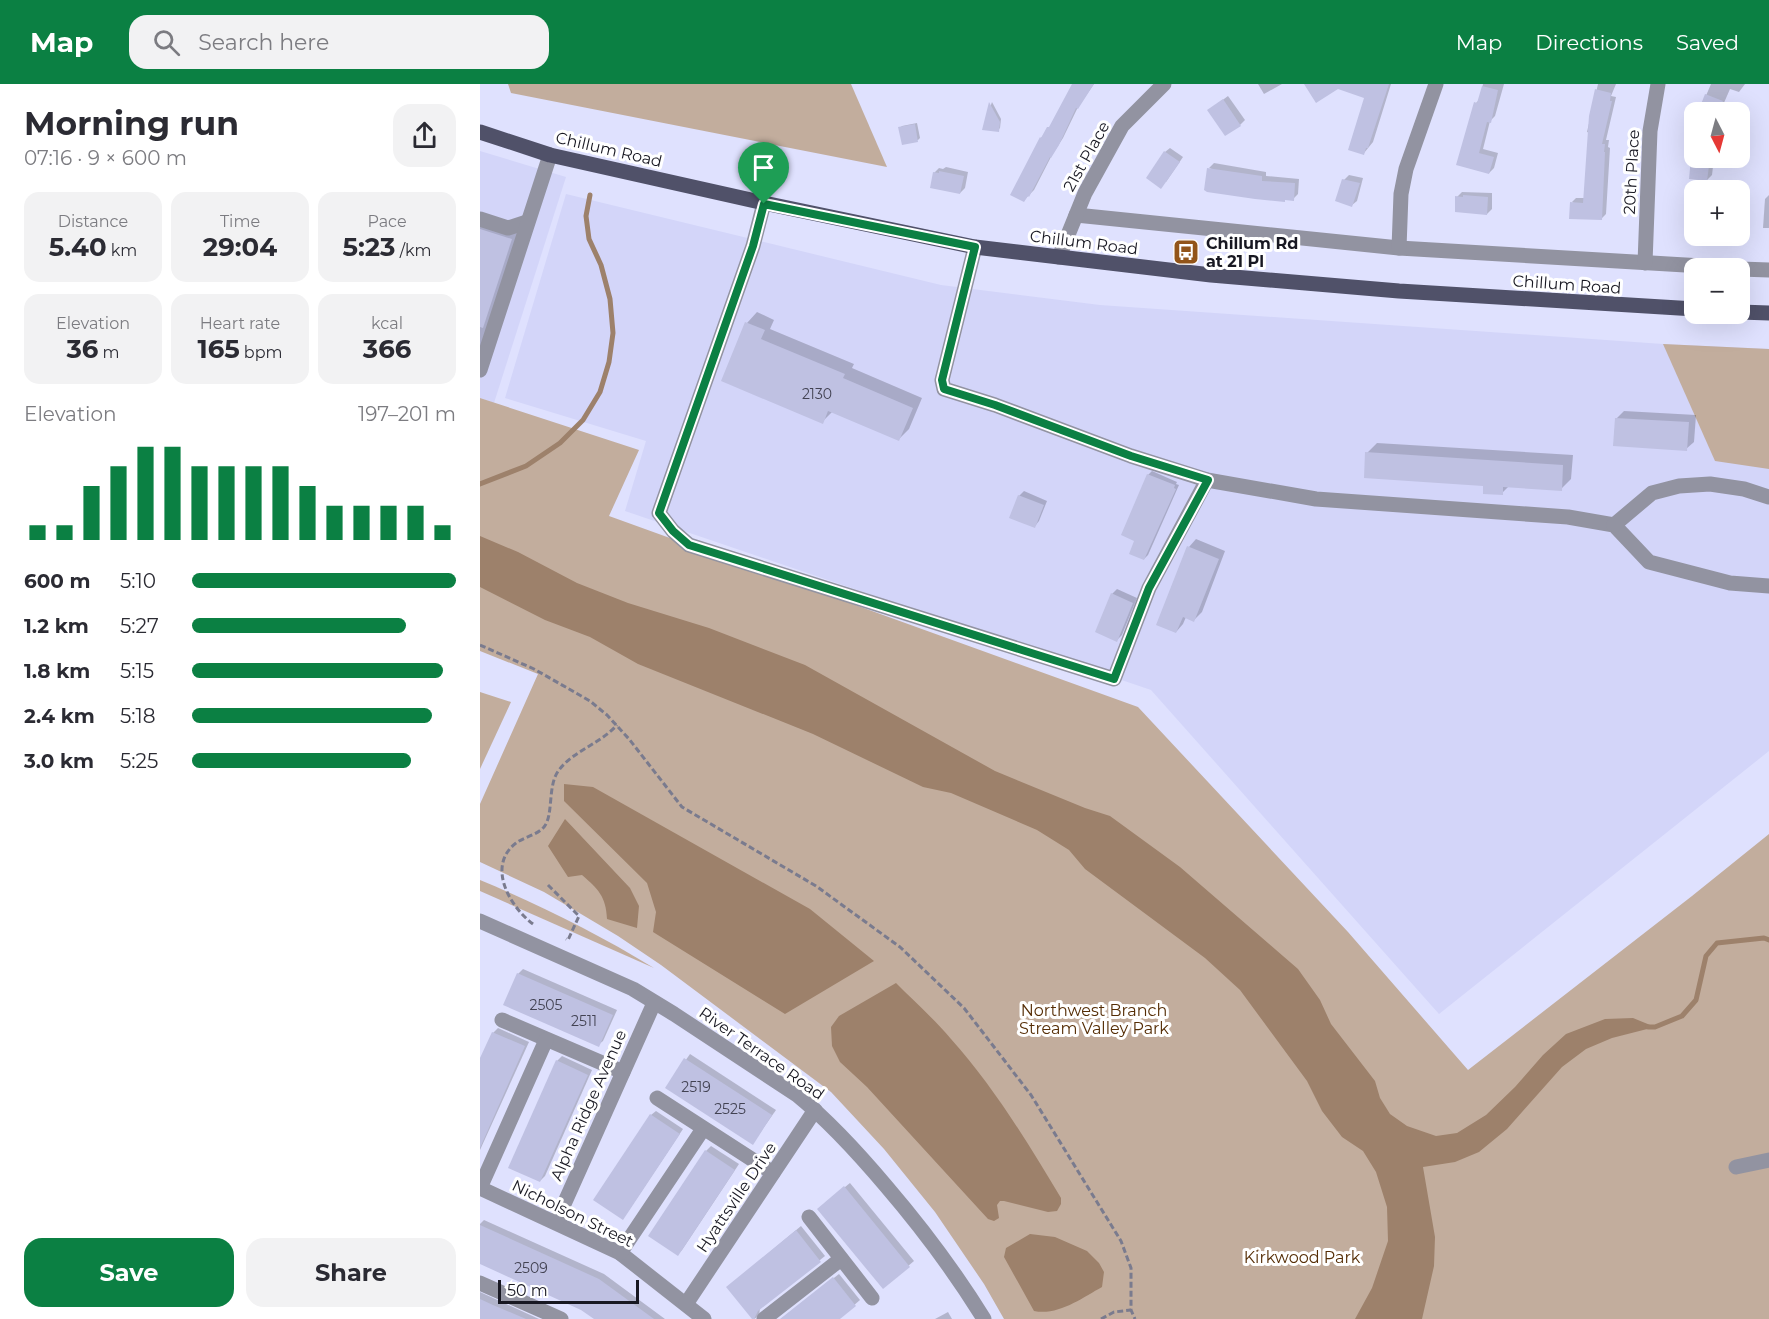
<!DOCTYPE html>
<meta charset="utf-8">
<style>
body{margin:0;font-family:Montserrat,sans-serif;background:#f2f2f3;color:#2b2b33;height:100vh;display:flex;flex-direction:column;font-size:22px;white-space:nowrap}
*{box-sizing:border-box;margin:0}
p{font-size:20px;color:#7c7c81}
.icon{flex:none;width:33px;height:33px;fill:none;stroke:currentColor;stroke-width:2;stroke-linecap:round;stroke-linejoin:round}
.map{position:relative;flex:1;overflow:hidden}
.panel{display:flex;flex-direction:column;background:#fff;width:480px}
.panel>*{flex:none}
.needle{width:39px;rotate:174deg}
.tools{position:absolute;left:1204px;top:18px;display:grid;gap:12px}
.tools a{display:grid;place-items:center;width:66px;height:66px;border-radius:12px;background:#fff;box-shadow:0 6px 24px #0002;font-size:30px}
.scale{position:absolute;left:18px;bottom:15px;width:141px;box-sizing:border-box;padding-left:6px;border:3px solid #181822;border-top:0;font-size:16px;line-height:21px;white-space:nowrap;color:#181822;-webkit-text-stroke:4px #fff;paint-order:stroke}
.pin{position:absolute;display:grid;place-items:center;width:51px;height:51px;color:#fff;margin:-62px -26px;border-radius:50% 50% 50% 0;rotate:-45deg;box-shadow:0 0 6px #0007}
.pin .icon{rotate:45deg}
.round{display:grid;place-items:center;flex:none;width:63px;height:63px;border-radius:18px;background:#f2f2f3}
.overview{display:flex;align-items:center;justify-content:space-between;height:102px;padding:0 24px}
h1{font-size:33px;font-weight:700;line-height:45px}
.metrics{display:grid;grid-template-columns:repeat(3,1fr);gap:9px;height:102px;padding:6px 24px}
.metrics div{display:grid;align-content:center;border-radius:15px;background:#f2f2f3;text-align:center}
.metrics b{font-size:26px;font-weight:700}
.metrics small{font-size:16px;font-weight:400}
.metrics p{font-size:16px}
.chart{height:168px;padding:12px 24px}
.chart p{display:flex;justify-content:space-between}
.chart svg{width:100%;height:108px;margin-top:6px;stroke:#0b8043;stroke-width:6}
.button{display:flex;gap:12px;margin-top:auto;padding:12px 24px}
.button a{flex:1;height:69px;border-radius:18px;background:#0b8043;color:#fff;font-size:24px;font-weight:700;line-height:69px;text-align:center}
.button a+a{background:#f2f2f3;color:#2b2b33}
ul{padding:0 24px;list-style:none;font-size:20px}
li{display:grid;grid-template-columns:96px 72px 1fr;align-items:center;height:45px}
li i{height:15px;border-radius:8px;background:#0b8043}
header{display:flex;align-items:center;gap:36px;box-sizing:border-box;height:84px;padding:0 30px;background:#0b8043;color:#fff}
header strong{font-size:28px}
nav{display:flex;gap:33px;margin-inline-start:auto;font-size:21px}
.search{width:420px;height:54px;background:#f2f2f3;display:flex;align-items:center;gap:15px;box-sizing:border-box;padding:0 21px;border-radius:18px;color:#7c7c81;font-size:22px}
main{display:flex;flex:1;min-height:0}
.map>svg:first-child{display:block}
.built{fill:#d3d5f9}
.green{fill:#c2ad9d}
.water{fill:#9d816b}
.shadow{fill:#0003}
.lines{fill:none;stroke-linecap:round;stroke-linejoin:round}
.stream{stroke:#9d816b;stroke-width:5}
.building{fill:#bfc1e2}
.path{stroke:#7a7b8e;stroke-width:3;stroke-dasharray:6 3;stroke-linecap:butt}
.minor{stroke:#9293a1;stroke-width:15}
.major{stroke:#505169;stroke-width:15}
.route-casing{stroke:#fff;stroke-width:12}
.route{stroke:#0b8043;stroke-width:8}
.labels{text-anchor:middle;stroke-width:6;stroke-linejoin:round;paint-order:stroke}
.number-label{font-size:14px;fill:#424252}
.street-label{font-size:16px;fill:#181822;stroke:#fff}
.poi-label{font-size:16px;font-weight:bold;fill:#181822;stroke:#fff;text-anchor:start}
.park-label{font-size:16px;fill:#552d05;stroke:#fff}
</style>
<header>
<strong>Map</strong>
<div class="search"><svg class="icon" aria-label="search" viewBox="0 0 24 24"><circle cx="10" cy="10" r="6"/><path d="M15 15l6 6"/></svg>Search here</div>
<nav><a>Map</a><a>Directions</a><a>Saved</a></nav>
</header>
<main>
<section class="panel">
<div class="overview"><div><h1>Morning run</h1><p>07:16 · 9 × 600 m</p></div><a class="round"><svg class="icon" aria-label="share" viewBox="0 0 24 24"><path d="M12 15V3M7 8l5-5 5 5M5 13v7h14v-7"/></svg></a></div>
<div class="metrics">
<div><p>Distance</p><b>5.40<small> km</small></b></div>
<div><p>Time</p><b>29:04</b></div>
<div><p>Pace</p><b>5:23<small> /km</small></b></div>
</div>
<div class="metrics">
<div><p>Elevation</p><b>36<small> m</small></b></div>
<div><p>Heart rate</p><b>165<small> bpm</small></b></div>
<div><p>kcal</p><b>366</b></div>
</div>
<div class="chart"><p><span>Elevation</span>197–201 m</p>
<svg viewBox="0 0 160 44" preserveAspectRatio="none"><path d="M5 44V38M15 44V38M25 44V22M35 44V14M45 44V6M55 44V6M65 44V14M75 44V14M85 44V14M95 44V14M105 44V22M115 44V30M125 44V30M135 44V30M145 44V30M155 44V38"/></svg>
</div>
<ul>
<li><b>600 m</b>5:10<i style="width:100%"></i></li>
<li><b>1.2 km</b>5:27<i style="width:81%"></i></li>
<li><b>1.8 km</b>5:15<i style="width:95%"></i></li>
<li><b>2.4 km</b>5:18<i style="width:91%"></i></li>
<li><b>3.0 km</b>5:25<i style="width:83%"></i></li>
</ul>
<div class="button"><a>Save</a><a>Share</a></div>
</section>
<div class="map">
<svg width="1289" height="1235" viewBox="0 0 1289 1235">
<rect width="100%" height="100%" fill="#dfe1fe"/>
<g class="built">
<path d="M0 67 86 93 14 319 0 314Z"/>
<path d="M86 110 461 201 620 221 1183 260 1289 265V667L959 930 671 606 145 427 166 357 25 314Z"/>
</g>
<g class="green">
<path d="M28 0H371L407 83 31 9Z"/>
<path d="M1183 260 1289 265V385L1235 377Z"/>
<path d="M0 314 159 366 129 432 658 623 868 848 988 986 1212 812 1289 750V1235H524L504 1200 455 1128 404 1065 351 1008 181 881 138 852 64 808 0 778V720L58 590 0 567Z"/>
<path d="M0 608 31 618 0 685Z"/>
<path d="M0 796C60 821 118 850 174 884L0 807Z"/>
</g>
<g class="water">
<path d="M0 452 38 468 97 499 148 519 229 544 325 581 515 687 605 724 630 732 700 783 818 885 840 916 851 940 895 997 900 1014 910 1030 927 1042 956 1052 977 1049 1006 1031 1035 1003 1063 971 1086 950 1125 935 1153 934 1175 943 1132 954 1106 965 1082 983 1027 1045 999 1068 975 1078 943 1083 955 1153 954 1182 942 1235H875L892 1204 908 1157 907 1123 896 1088 883 1067 862 1053 842 1027 827 997 760 906 725 874 605 785 589 766 557 746 471 709 443 703 333 650 158 580 110 553 65 536 0 503Z"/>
<path d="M84 700 113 703 330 825 394 877 305 930 173 848 176 828 167 799 84 717Z"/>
<path d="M85 735 150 804 159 822 157 844 127 835C126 812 118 805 102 791L88 793 68 762Z"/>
<path d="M416 899C434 917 454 935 471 955 514 1003 548 1059 581 1114V1120L577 1127 568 1128 524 1117H520L517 1121 519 1134 514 1137 508 1135 387 1003 360 978 352 962 351 943 359 932Z"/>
<path d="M550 1150 575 1153 607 1167 619 1179 624 1188 622 1203C602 1214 578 1232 554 1227L524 1173 526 1164Z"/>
</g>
<g class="shadow">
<path d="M594 0H614L598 23 583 54 572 71 554 106 544 116 532 110 561 54 573 39Z"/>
<path d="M778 0H802L784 10Z"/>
<path d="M883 0H911L893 58 884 69 886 13Z"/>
<path d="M1003 0H1024L1015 32 1010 37 1003 65 1018 69 1014 84 1009 89 977 80 996 19 1000 15Z"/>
<path d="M1118 0H1136L1131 12 1136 13 1126 56H1129L1128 63 1130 64 1126 130 1121 135 1092 118 1096 114H1105L1110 49 1107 48Z"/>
<path d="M1231 0H1265L1259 8 1250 5 1240 28H1219Z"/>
<path d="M748 12 765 36 760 41 729 26Z"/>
<path d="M512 18 521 35 520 44 518 46 503 44Z"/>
<path d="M437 39 440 54 438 56 423 59 420 44 422 42Z"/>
<path d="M1215 54V74H1234L1232 91 1227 96 1211 94Z"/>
<path d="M690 64 703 73 686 98 685 68Z"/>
<path d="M734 79 786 88V92L819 95 818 110 813 115 729 84Z"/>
<path d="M466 83 488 88 485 104 480 109 454 89 459 84 463 85Z"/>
<path d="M869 91 883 94 877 117 872 121 864 96Z"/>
<path d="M982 108 1012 109V125L1007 130 977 113Z"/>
<path d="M1289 111V144H1283L1285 115Z"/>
<path d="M1214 120 1215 140 1208 139 1209 125Z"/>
<path d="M0 131 42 144 0 271Z"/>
<path d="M277 228 294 236 290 245 374 280 372 284 442 314 429 345 419 355 353 327 342 338 267 239Z"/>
<path d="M1144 327 1216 331 1214 358 1206 365 1136 335Z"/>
<path d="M897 359 1093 371 1091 395 1081 405 1029 402 1022 409 1005 400 887 369Z"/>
<path d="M672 387 697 398 696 400 699 401 668 471 664 475 656 456 668 391Z"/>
<path d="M544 407 567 417 559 437 555 442 539 412Z"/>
<path d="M716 455 745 467 722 528 714 536 706 533 703 540 696 548 709 463Z"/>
<path d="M637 505 657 514 642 551 637 556 632 510Z"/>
<path d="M43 885 137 926 123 957 118 961 38 890Z"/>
<path d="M18 944 49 958 0 1066V978L13 949Z"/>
<path d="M210 970 296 1026 273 1059 187 1003Z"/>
<path d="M82 972 112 986 65 1092 60 1097 77 977Z"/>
<path d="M176 1027 203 1045 147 1129 171 1031Z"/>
<path d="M231 1062 259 1080 202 1166 198 1170 170 1152 226 1067Z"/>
<path d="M370 1099 434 1177 403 1203 344 1120Z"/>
<path d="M4 1136 124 1190 185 1235H116L102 1224 0 1178V1140Z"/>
<path d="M321 1142 345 1172 280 1224 279 1232 274 1235 248 1203Z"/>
<path d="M359 1190 380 1216 358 1235H301Z"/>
<path d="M0 1208 59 1235H0Z"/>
<path d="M468 1228 472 1235H455Z"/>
</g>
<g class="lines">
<g class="stream">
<path d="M0 400 46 382 80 359 103 336 120 308 129 278 133 249 130 215 121 181 109 155 106 132 110 111"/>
<path d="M1168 943H1175L1202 932 1216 916 1226 872 1237 859 1284 854 1289 856"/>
</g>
</g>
<g class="building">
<path d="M592 0H614L598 25 596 24 579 61 571 74 570 73 549 113 548 112 544 118 530 111 560 53 561 54 567 43H569Z"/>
<path d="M824 0H909L888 64H886L884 71 868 66 884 14 858 5 836 19Z"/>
<path d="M1002 2 1018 6 1011 39 1007 38 999 69 1014 73 1009 90 976 81 994 18 997 19Z"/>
<path d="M1115 5 1131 9 1130 17H1132L1122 60H1125L1124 68H1125L1122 136 1089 135 1090 118 1103 119 1109 32Z"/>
<path d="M1225 10 1243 17 1238 28H1218Z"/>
<path d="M743 15 761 42 745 52 727 26Z"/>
<path d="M509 18 520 38 519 48 502 46Z"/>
<path d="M435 40 438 58 422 61 418 43Z"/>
<path d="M684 67 700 78 681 105 666 94Z"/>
<path d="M1211 74H1230L1227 97 1209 95Z"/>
<path d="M727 84 782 92V97L815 99 814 117 805 116V118L775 115 727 108 724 106Z"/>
<path d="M459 87 484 92 480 110 450 104 453 88 459 89Z"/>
<path d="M862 95 880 99 872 123 855 117Z"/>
<path d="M983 111 1008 113 1007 131 975 128V112L983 113Z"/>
<path d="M0 145 32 155 3 244 0 243Z"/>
<path d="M265 238 285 246 281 255 365 290 363 294 433 324 419 357 348 327 343 340 241 297Z"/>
<path d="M1135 334 1209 338 1207 367 1133 362Z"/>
<path d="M885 368 1083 381 1082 407 1023 403V411L1003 410V402L884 394Z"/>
<path d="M667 390 695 401 694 404 696 405 664 476 649 470 654 457 641 451Z"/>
<path d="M538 411 564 421 555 444 529 434Z"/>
<path d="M707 462 739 475 714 538 703 533 696 549 676 541Z"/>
<path d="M631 509 653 519 637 558 615 548Z"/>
<path d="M37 889 133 931 119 963 23 921Z"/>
<path d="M12 948 45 962 0 1064V974Z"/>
<path d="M204 974 292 1031 273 1061 185 1004Z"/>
<path d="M76 976 108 991 60 1098 28 1084Z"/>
<path d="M170 1030 200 1050 143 1136 113 1116Z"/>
<path d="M225 1066 255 1086 198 1172 168 1152Z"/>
<path d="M364 1102 430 1183 403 1205 337 1125Z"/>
<path d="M0 1141 119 1195 174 1235H114L101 1226 0 1180Z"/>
<path d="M316 1146 341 1178 278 1227 274 1235H272L246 1203Z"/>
<path d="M353 1193 376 1222 360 1235H300Z"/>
<path d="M0 1215 13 1221 46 1235H0Z"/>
</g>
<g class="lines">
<g class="path">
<path d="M0 561 54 585 110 617 127 631 149 655 202 723 336 802 420 863 484 924 551 1011 641 1157 651 1184V1226L655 1235"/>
<path d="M68 801 99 832 88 856 86 855"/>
<path d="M53 840C30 823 6 782 36 759 44 753 57 751 64 743 74 731 67 701 79 686 93 667 120 660 137 641"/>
<path d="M621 1235 634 1228 651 1226"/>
</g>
<g class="minor">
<path d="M284 119 273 162 179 429 193 447 209 461 634 595 669 504 727 396"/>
<path d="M596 131 919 164 1256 184"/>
<path d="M0 135 28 144 47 138"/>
<path d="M495 163 462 296 464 305 515 321 651 372 727 396 836 415 1088 433 1134 441 1169 478 1250 499 1289 502"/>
<path d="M919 164 921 110 926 85 956 0"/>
<path d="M579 173 605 109 642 42 684 0"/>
<path d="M1165 179 1170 47 1178 0"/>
<path d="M1260 185 1289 186"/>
<path d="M0 286 70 71"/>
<path d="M1134 441 1172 409 1199 402 1230 400 1264 405 1289 413"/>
<path d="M0 837 153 905 194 930 317 1011C350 1038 379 1070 406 1102 442 1144 475 1188 504 1235"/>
<path d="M22 936 143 988"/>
<path d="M177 1014 293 1089"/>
<path d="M1256 1083 1289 1076"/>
<path d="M0 1104 140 1169 224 1235"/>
<path d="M0 1104 66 956"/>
<path d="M329 1133 392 1214"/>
<path d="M76 1138 174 919"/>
<path d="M140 1169 223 1045"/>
<path d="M0 1199 81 1235"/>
<path d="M206 1220 335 1026"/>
<path d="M284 1235 361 1175"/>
</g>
<g class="major">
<path d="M0 48 70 71 284 119 495 163 731 191 919 207 1215 225"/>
<path d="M1260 228 1289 229"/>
</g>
</g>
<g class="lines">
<g class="route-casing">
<path id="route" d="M284 120 495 163 462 296 464 305 515 321 651 372 728 396 669 504 634 595 209 461 193 447 179 429 273 162Z"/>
</g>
<use href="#route" class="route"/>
</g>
<defs>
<g id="bus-square" transform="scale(1.35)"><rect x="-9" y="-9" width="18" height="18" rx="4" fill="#925419" stroke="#fff"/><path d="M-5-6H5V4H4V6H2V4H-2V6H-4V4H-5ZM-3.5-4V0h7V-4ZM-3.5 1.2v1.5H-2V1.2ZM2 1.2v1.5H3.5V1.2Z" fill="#fff"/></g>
</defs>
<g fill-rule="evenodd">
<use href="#bus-square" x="706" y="168"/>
</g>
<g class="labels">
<g class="number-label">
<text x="337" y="315">2130</text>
<text x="66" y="926">2505</text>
<text x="104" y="942">2511</text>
<text x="216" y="1008">2519</text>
<text x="250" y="1030">2525</text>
<text x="51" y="1189">2509</text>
</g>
<g class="street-label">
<text transform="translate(129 65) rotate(13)" y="6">Chillum Road</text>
<text transform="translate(606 72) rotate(-61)" y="6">21st Place</text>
<text transform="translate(1151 88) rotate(-87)" y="6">20th Place</text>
<text transform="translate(604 158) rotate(7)" y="6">Chillum Road</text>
<text transform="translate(1087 200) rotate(4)" y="6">Chillum Road</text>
<text transform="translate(282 969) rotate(35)" y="6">River Terrace Road</text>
<text transform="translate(108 1021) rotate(-66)" y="6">Alpha Ridge Avenue</text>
<text transform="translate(256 1113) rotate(-56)" y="6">Hyattsville Drive</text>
<text transform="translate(93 1129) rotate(26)" y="6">Nicholson Street</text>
</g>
<g class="poi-label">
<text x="726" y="165">Chillum Rd<tspan x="726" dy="18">at 21 Pl</tspan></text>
</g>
<g class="park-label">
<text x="614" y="932">Northwest Branch<tspan x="614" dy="18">Stream Valley Park</tspan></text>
<text x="822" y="1179">Kirkwood Park</text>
</g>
</g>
</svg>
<div class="tools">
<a><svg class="needle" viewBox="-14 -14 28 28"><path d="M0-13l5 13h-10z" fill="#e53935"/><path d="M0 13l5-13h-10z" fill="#7c7c81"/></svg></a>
<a>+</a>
<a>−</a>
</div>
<div class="scale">50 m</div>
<div class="pin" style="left:284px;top:120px;background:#1e9e55"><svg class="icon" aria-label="arrive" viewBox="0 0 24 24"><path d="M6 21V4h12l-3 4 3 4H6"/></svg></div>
</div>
</main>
